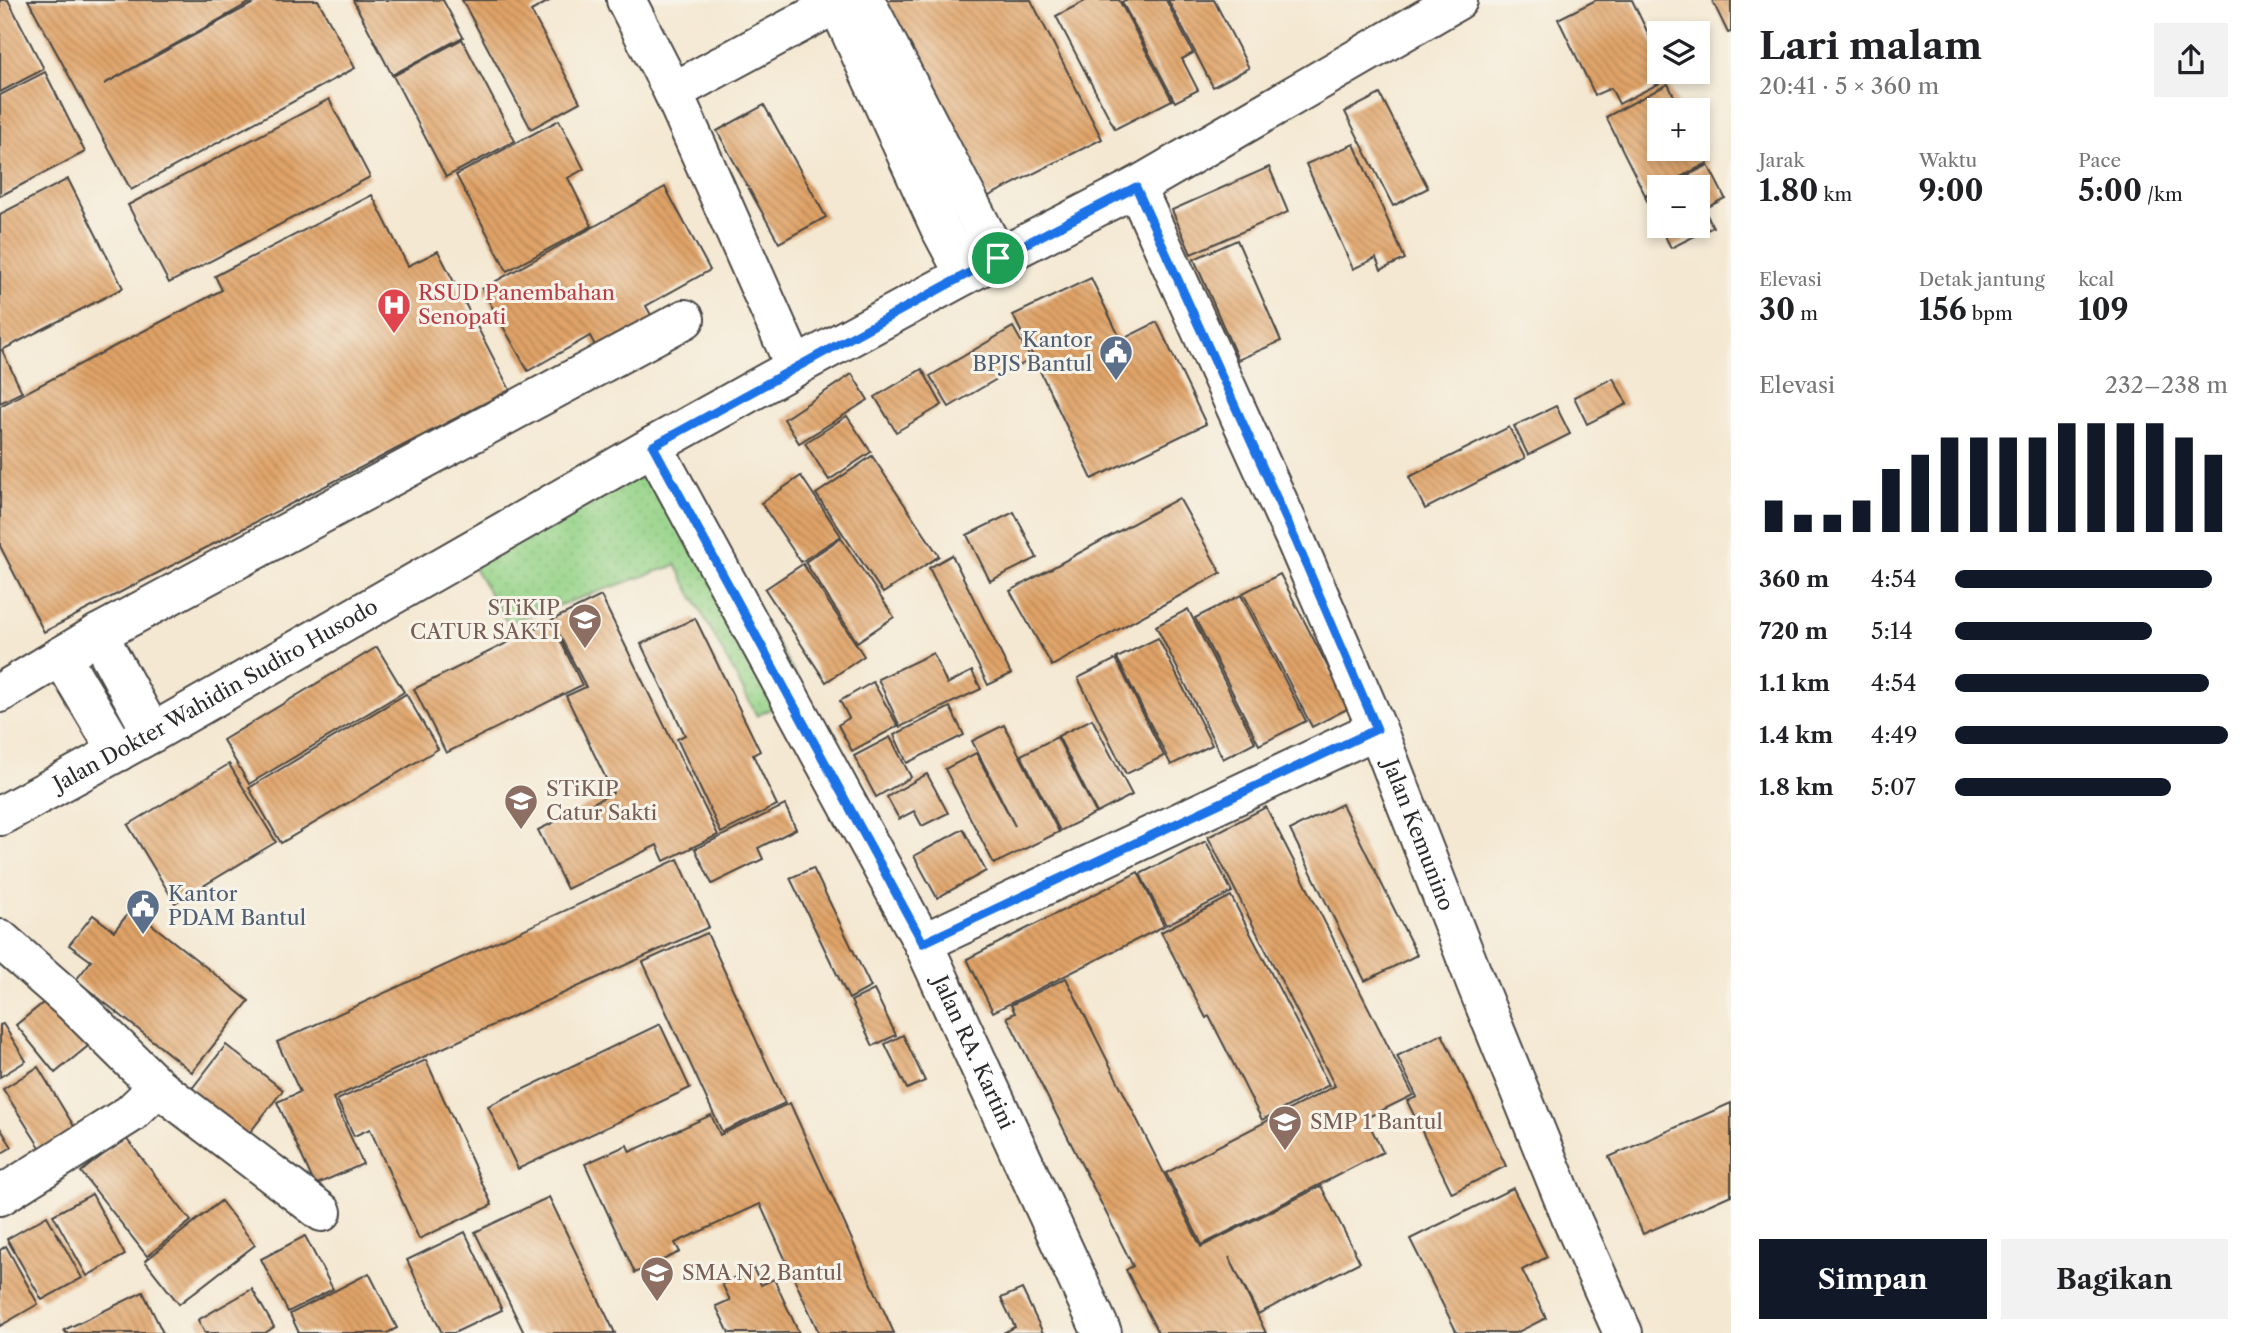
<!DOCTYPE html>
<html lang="id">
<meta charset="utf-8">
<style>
body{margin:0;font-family:"Libre Caslon Text",serif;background:#f2f2f2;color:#202124;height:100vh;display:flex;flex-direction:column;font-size:26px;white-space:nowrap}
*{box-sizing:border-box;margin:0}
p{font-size:23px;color:#757577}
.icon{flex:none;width:38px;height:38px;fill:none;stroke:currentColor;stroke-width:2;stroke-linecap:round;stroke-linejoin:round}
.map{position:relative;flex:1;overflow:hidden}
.details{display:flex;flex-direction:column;background:#fff;width:525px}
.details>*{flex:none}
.fabs{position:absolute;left:1647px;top:21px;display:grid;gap:14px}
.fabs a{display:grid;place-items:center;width:63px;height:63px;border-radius:0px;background:#fff;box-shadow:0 4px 10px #0003;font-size:35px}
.pin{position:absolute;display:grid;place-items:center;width:60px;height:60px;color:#fff;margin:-30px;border:4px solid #fff;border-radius:50%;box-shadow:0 2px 7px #0007}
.round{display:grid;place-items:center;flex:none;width:74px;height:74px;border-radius:0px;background:#f2f2f2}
.head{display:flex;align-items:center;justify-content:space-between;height:119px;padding:0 28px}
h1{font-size:38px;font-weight:800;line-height:52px}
.figures{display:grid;grid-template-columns:repeat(3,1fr);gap:10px;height:119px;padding:7px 28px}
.figures div{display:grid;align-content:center}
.figures b{font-size:30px;font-weight:800}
.figures small{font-size:19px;font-weight:400}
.figures p{font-size:19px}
.chart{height:196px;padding:14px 28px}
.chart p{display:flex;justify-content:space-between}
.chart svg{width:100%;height:126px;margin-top:7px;stroke:#111827;stroke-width:6}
.cta{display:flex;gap:14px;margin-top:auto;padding:14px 28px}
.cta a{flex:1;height:80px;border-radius:0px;background:#111827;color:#fff;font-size:28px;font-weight:800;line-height:80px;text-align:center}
.cta a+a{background:#f2f2f2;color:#202124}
ul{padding:0 28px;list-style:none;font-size:23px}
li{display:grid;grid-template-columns:112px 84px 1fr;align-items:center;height:52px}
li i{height:18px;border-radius:9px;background:#111827}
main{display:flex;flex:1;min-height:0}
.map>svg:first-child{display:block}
.grass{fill:url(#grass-dots);stroke:#607f5a;stroke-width:2}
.building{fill:url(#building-back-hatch)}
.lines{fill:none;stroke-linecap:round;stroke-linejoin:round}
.minor-casing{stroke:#494744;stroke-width:42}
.major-casing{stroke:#494744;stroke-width:42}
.minor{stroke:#fff;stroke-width:38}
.major{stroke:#fff;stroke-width:38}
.route-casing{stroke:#fff;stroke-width:14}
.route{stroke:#1a73e8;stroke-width:9}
.labels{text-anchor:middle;stroke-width:6;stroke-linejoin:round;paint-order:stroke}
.health-label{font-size:21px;fill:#be3a42;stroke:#f7f3e8;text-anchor:start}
.service-label{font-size:21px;fill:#4e5e75;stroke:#f7f3e8;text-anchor:end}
.education-label{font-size:21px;fill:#785e54;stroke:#f7f3e8;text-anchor:start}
.street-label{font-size:21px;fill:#2b2b2b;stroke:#f7f3e8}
</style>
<main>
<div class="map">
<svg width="1731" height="1333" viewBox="0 0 1731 1333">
<defs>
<pattern id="grass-dots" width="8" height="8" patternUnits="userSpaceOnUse" patternTransform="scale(1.75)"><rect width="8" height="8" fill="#95d388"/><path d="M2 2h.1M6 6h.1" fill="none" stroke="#81b576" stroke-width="1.8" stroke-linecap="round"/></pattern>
<pattern id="building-back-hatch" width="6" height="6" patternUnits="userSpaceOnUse" patternTransform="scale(1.75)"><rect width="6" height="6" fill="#e0a367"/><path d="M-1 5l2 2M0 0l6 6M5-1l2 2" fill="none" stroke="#b68555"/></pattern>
</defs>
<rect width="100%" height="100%" fill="#f7f3e8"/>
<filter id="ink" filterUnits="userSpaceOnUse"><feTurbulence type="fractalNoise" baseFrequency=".0143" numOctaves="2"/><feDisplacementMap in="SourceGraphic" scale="14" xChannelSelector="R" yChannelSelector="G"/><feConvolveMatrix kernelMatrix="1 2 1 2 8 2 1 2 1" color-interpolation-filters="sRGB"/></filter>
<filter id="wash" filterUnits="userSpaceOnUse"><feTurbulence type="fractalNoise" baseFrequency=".00686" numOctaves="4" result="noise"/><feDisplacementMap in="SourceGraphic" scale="28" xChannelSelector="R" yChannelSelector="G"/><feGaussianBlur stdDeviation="1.57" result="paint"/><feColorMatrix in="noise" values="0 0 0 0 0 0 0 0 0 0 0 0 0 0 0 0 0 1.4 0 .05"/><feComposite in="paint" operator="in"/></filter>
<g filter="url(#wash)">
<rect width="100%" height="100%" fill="#f4e8d2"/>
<path class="grass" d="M657 441 805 691 757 716 676 565 507 623 462 547Z"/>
<g id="blocks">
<g class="building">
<path d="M0 0H8L44 69 0 92Z"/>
<path d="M28 0H254L104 84 259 0H318L355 68 131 190Z"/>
<path d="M353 0H443L463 37 392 75Z"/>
<path d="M462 0H551L531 11 580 102 531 129Z"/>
<path d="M886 0H1031L1102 139 987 197Z"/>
<path d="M1087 0H1119L1172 100 1115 129 1056 16Z"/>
<path d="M1125 0H1166L1193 53 1182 59 1198 90 1175 102 1122 2Z"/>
<path d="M1168 0H1214L1249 68 1213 87Z"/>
<path d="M1596 0H1632L1659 56V72H1667L1670 78 1619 104 1611 88 1595 95 1558 19Z"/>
<path d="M1712 0H1731V32L1728 33Z"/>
<path d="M462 39 515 141 446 177 393 76Z"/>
<path d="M45 72 85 152 0 196V95Z"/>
<path d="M1668 84 1681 110H1659V149H1698V143L1708 163 1645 195 1606 117Z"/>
<path d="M1380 94 1428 188 1393 206 1345 112Z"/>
<path d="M329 99 370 177 169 283 128 205Z"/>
<path d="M764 105 826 217 779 243 717 131Z"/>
<path d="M559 120 584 169 568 178 592 226 507 271 456 175Z"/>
<path d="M1354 144 1405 259 1381 270 1376 258 1353 269 1306 164Z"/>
<path d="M1708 165 1725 198 1704 209 1713 227 1671 248 1660 226H1698V187H1664Z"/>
<path d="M1269 167 1288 212 1191 254 1172 210Z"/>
<path d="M68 179 123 288 2 350 22 392 0 403V214Z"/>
<path d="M665 187 710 270 646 306 655 322 599 353 590 336 528 371 482 289Z"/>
<path d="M1659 190V224L1645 197Z"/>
<path d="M372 195 408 266 438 251 510 390 44 632 0 546V406L222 290 215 276Z"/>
<path d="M1237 240 1281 341 1238 360 1194 259Z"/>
<path d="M1091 278 1121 340 1157 322 1206 424 1092 479 1013 315Z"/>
<path d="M1013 327 1031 359 949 407 930 376Z"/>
<path d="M922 369 942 405 896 432 875 397Z"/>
<path d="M852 374 868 400 799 443 784 419Z"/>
<path d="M1613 378 1627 404 1587 424 1574 397Z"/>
<path d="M1556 406 1570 434 1528 455 1514 426Z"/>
<path d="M847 416 871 452 829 480 805 443Z"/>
<path d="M1509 427 1525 458 1425 509 1409 477Z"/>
<path d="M872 456 939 556 883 593 816 494Z"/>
<path d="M801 476 841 536 801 562 761 503Z"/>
<path d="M1179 498 1221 573 1052 666 1010 591Z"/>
<path d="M1014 512 1037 558 990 581 967 535Z"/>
<path d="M841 538 894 617 857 642 805 562Z"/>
<path d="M952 555 1011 674 988 685 929 568Z"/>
<path d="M803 564 864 656 826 682 765 589Z"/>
<path d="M1280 574 1349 708 1312 727 1243 593Z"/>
<path d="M1241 595 1306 721 1259 745 1195 618Z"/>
<path d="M601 596 718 835 664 861 657 845 567 889 538 830 613 793 566 696 586 687 552 620Z"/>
<path d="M1188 609 1255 742 1223 759 1156 626Z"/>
<path d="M695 618 760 751 753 755 777 805 721 833 677 739 685 735 641 644Z"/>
<path d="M551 621 582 685 446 753 414 689Z"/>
<path d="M1158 638 1212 745 1171 765 1117 658Z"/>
<path d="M377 647 404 692 249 784 223 740Z"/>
<path d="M933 653 947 684 972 671 981 689 900 727 878 679Z"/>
<path d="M1116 659 1164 756 1126 774 1078 678Z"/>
<path d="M873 682 898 726 852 751 838 725 849 718 840 701Z"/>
<path d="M406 694 438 749 281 843 249 788Z"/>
<path d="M950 707 964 735 907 763 894 735Z"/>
<path d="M1092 719 1132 795 1097 813 1058 736Z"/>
<path d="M1004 725 1059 832 994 864 945 769 976 753 1015 826 972 741Z"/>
<path d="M890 737 911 777 876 797 854 756Z"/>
<path d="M1057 737 1096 813 1060 831 1021 755Z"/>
<path d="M229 764 276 842 175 903 128 825Z"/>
<path d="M927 774 948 813 922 826 914 811 899 819 887 797Z"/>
<path d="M1342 804 1417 955 1365 981 1290 830Z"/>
<path d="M785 805 796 829 758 848 763 859 712 884 695 849Z"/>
<path d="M1266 807 1413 1095 1366 1118 1383 1152 1202 1245 1166 1173 1335 1086 1208 837Z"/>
<path d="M963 829 986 871 937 898 914 856Z"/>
<path d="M1206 841 1232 892 1166 925 1140 874Z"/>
<path d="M678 859 709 927 333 1098 363 1164 315 1185 277 1102 300 1092 277 1042Z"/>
<path d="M813 868 871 987 849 999 790 878Z"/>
<path d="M1138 872 1164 926 993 1012 967 959Z"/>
<path d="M1231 896 1329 1085 1262 1120 1209 1016 1206 1018 1161 932Z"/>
<path d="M132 909 249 1001 192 1072 76 980 91 961 69 945 93 915 114 931Z"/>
<path d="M707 933 785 1103 722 1132 643 962Z"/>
<path d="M1066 978 1201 1247 1321 1186 1360 1262 1258 1314 1229 1257 1266 1333H1158L1126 1270 1133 1266 1007 1017 1015 1013 1011 1005Z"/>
<path d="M874 990 896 1035 873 1046 851 1001Z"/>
<path d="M48 999 88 1046 55 1073 16 1025Z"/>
<path d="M3 1024 26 1061 0 1077V1025Z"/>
<path d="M660 1024 690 1088 518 1169 488 1106Z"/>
<path d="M1442 1034 1506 1166 1452 1193 1407 1101 1417 1097 1397 1056Z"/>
<path d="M903 1035 925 1081 907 1089 885 1044Z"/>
<path d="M226 1045 283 1090 244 1140 187 1095Z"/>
<path d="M426 1060 492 1205 419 1239 370 1129 354 1136 337 1100Z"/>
<path d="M38 1067 75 1128 41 1149 3 1089Z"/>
<path d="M790 1103 894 1333H819L760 1204 675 1243 680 1252 635 1273 585 1164 627 1145 630 1152 711 1115 720 1135Z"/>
<path d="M1731 1103V1195L1643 1234 1609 1157Z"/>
<path d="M0 1128 12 1147 0 1154Z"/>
<path d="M125 1137 191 1221 147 1256 81 1172Z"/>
<path d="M1513 1188 1547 1257 1522 1270 1546 1318 1516 1333H1457L1410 1239Z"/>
<path d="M92 1194 125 1255 87 1276 53 1215Z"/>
<path d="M549 1197 615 1333H524L475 1232Z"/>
<path d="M221 1201 255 1245 179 1304 145 1261Z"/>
<path d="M47 1216 82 1278 42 1300 7 1239Z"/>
<path d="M465 1232 502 1310 454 1333H442L407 1260Z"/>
<path d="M305 1236 333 1289 288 1312 261 1259Z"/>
<path d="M6 1246 38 1304 0 1326V1250Z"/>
<path d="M753 1268 761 1285 774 1279 799 1333H729L716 1306 730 1300 722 1284Z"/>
<path d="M369 1273 397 1328 387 1333H299L290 1314Z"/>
<path d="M252 1289 274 1327 265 1333H205L198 1320Z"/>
<path d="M1022 1289 1043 1333H1003L1015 1327 1001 1298Z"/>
<path d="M143 1292 163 1333H66L64 1330Z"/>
</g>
</g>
</g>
<g filter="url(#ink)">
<use href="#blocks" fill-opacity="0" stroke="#494744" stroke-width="2"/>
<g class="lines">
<g class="minor-casing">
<g id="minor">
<path d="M626 0 673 92 795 367"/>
<path d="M865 0 998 258"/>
<path d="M673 92 832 6 839 7 940 228 965 275"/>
<path id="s1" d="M1136 187 1296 541 1377 729 1477 986 1573 1222 1623 1333"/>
<path d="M98 634 152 733"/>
<path d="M61 656 118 752"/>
<path d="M0 693 98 634 685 319"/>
<path d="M0 939 73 1003 158 1087 322 1212"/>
<path d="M923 943 1377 729"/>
<path d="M0 1196 130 1114 158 1087"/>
</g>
</g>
<g class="major-casing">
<g id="major">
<path id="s2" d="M653 446 923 943 1102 1333"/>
<path id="s3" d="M0 816 152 733 653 446 795 367 965 275 1136 187 1458 0"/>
</g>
</g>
<use href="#minor" class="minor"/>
<use href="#major" class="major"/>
</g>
</g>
<g class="lines" filter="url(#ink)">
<g class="route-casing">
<path id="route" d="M1136 187 1296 541 1377 729 923 943 653 446 965 275Z"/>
</g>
<use href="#route" class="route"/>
</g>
<defs>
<g id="hospital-pin" transform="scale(1.75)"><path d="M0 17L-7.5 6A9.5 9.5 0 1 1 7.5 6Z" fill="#e0444e" stroke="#f7f3e8"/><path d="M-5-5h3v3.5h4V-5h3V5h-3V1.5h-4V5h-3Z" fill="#fff"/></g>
<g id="civic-pin" transform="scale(1.75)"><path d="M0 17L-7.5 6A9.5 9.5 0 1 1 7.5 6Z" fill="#5c6f8a" stroke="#f7f3e8"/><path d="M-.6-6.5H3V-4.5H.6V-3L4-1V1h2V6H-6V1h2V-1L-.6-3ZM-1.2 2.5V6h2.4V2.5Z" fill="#fff"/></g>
<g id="university-pin" transform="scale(1.75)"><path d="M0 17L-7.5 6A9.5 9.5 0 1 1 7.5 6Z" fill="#8d6e63" stroke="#f7f3e8"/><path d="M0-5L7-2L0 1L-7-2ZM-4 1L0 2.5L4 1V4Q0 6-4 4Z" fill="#fff"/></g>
<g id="school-pin" transform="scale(1.75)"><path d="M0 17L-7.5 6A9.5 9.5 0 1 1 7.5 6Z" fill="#8d6e63" stroke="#f7f3e8"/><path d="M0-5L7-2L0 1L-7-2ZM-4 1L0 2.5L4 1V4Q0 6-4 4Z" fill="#fff"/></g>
</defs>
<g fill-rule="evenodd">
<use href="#hospital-pin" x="394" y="305"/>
<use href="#civic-pin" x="1116" y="352"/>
<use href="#university-pin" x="585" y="620"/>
<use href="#university-pin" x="521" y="801"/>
<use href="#civic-pin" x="143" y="906"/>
<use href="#school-pin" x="1285" y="1122"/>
<use href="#school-pin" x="657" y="1273"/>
</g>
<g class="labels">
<g class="health-label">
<text x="418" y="300">RSUD Panembahan<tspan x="418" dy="24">Senopati</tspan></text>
</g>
<g class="service-label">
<text x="1092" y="347">Kantor<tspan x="1092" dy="24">BPJS Bantul</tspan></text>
<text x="168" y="901" text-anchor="start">Kantor<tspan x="168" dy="24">PDAM Bantul</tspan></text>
</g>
<g class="education-label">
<text x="560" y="615" text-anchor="end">STiKIP<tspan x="560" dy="24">CATUR SAKTI</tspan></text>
<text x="546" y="796">STiKIP<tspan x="546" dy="24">Catur Sakti</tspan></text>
<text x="1310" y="1129">SMP 1 Bantul</text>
<text x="682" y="1280">SMA N 2 Bantul</text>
</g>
<g class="street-label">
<text dy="7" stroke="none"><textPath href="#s3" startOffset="247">Jalan Dokter Wahidin Sudiro Husodo</textPath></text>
<text dy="7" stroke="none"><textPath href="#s1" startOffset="707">Jalan Kemunino</textPath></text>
<text dy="7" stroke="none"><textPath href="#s2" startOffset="686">Jalan RA. Kartini</textPath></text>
</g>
</g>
</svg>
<div class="fabs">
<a><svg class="icon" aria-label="layers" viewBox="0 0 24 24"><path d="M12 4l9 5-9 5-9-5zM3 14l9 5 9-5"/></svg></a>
<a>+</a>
<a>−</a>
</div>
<div class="pin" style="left:998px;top:258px;background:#1e9e55"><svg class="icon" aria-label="arrive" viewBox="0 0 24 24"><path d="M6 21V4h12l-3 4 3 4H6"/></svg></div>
</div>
<section class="details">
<div class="head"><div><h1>Lari malam</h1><p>20:41 · 5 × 360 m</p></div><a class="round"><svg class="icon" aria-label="share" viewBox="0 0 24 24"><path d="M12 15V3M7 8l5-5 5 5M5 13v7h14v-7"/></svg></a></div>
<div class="figures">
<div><p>Jarak</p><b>1.80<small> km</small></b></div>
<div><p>Waktu</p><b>9:00</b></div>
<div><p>Pace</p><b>5:00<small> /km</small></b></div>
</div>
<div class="figures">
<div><p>Elevasi</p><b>30<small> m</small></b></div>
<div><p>Detak jantung</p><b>156<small> bpm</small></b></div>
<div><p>kcal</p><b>109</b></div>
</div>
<div class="chart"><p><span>Elevasi</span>232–238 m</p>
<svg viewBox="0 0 160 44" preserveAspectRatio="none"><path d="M5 44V33M15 44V38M25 44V38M35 44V33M45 44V22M55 44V17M65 44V11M75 44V11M85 44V11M95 44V11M105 44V6M115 44V6M125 44V6M135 44V6M145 44V11M155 44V17"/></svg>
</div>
<ul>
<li><b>360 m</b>4:54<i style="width:94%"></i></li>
<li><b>720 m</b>5:14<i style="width:72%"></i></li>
<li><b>1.1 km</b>4:54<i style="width:93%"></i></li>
<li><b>1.4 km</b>4:49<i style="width:100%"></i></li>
<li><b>1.8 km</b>5:07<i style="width:79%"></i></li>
</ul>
<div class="cta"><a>Simpan</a><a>Bagikan</a></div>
</section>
</main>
